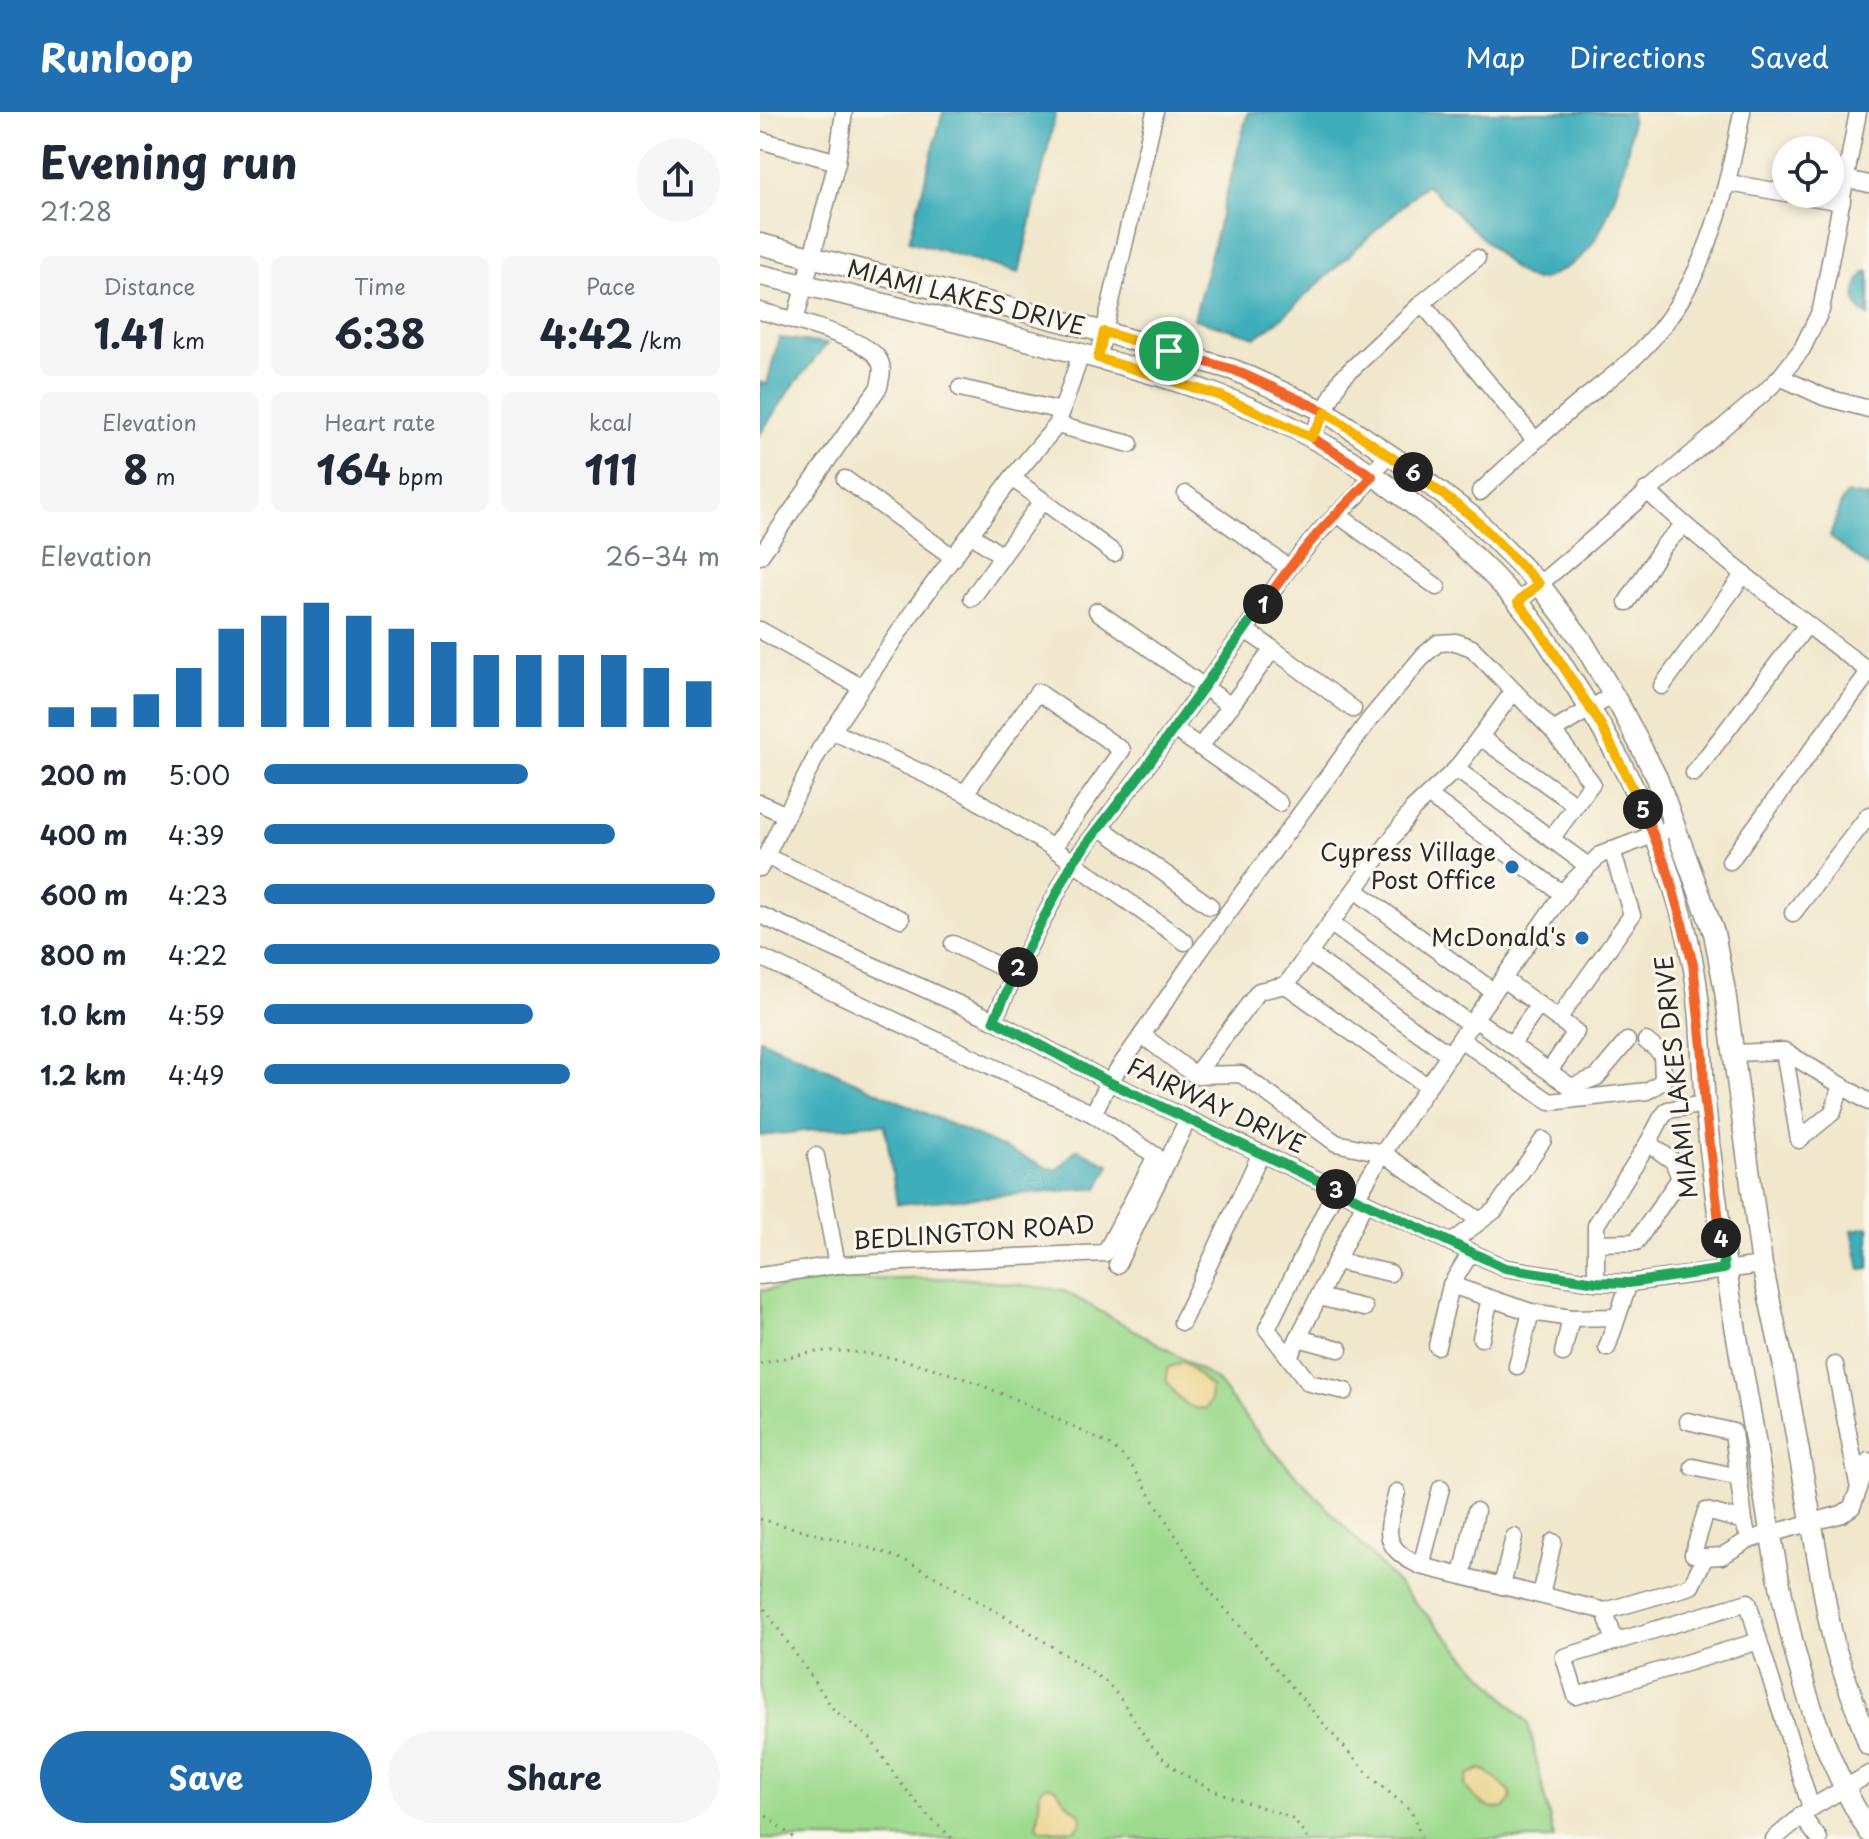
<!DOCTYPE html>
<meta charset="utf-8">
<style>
body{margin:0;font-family:"Playpen Sans",sans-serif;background:#f6f6f7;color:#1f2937;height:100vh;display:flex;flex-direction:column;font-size:30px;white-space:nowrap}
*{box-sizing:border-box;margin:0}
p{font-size:26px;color:#747a83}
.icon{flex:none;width:44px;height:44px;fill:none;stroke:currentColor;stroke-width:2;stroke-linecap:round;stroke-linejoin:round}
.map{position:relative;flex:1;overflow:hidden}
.details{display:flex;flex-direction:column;background:#fff;width:760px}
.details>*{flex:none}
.fabs{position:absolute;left:1012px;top:24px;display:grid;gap:16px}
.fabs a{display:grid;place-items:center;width:72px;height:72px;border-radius:50%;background:#fff;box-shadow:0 4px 12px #0003;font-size:40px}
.pin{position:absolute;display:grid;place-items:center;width:68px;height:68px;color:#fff;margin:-34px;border:4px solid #fff;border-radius:50%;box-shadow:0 2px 8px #0007}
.km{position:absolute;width:40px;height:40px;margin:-20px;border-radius:50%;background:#222;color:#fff;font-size:22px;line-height:40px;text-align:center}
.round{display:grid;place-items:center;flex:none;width:84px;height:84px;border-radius:42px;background:#f6f6f7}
.head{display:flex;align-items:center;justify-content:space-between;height:136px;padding:0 40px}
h1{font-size:44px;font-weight:700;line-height:60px}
.figures{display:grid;grid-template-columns:repeat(3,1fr);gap:12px;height:136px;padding:8px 40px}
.figures div{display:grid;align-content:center;border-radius:12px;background:#f6f6f7;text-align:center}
.figures b{font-size:40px;font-weight:700}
.figures small{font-size:22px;font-weight:400}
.figures p{font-size:22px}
.chart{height:224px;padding:16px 40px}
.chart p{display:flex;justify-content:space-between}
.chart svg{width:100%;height:144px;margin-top:8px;stroke:#1f6fb2;stroke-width:6}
.action{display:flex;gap:16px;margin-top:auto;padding:16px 40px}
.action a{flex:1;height:92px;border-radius:48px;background:#1f6fb2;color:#fff;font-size:32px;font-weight:700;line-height:92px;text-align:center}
.action a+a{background:#f6f6f7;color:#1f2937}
ul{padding:0 40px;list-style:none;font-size:26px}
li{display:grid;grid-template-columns:128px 96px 1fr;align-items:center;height:60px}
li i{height:20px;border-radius:10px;background:#1f6fb2}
header{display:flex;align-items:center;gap:48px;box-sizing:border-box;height:112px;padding:0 40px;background:#1f6fb2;color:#fff}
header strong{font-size:38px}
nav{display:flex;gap:44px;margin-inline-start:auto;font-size:28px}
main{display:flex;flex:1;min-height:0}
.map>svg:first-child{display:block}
.green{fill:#9eda8e;stroke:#64825c;stroke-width:2}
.sand{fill:#eeda9e;stroke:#8c8264;stroke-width:2}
.water{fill:#3eaeba;stroke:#346c72;stroke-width:2}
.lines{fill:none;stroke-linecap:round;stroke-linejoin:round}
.minor-casing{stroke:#8e897c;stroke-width:19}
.major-casing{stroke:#8e897c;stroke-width:23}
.path{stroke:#8e897c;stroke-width:3;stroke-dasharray:2 6;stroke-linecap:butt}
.minor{stroke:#fff;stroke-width:16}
.major{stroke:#fff;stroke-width:20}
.split-1-casing{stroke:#fff;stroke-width:16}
.split-2-casing{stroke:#fff;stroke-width:16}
.split-3-casing{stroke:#fff;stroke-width:16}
.split-4-casing{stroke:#fff;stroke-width:16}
.split-5-casing{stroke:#fff;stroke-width:16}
.split-6-casing{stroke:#fff;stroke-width:16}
.split-7-casing{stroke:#fff;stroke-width:16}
.split-1{stroke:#f0652b;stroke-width:10}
.split-2{stroke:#22a559;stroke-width:10}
.split-3{stroke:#22a559;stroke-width:10}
.split-4{stroke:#22a559;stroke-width:10}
.split-5{stroke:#f0652b;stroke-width:10}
.split-6{stroke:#f5b400;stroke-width:10}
.split-7{stroke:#f5b400;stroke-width:10}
.poi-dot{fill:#1f6fb2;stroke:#fbf7ec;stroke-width:3}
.labels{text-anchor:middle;stroke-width:6;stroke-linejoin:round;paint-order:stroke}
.street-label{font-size:24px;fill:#2b2b2b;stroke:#fbf7ec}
.poi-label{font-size:24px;fill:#2b2b2b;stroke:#fbf7ec;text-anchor:end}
</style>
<header>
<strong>Runloop</strong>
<nav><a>Map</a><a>Directions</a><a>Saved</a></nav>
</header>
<main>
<section class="details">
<div class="head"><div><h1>Evening run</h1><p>21:28</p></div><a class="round"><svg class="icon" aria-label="share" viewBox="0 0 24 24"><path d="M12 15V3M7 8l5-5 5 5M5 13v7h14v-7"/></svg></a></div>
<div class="figures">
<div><p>Distance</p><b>1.41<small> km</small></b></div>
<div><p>Time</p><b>6:38</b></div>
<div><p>Pace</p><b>4:42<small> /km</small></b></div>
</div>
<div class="figures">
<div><p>Elevation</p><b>8<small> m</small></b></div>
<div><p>Heart rate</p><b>164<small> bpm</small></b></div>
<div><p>kcal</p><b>111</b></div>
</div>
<div class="chart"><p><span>Elevation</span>26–34 m</p>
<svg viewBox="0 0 160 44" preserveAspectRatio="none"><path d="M5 44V38M15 44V38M25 44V34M35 44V26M45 44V14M55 44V10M65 44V6M75 44V10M85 44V14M95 44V18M105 44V22M115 44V22M125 44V22M135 44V22M145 44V26M155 44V30"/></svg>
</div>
<ul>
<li><b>200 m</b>5:00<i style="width:58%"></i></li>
<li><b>400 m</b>4:39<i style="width:77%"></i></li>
<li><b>600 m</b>4:23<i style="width:99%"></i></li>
<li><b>800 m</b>4:22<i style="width:100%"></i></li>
<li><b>1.0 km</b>4:59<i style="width:59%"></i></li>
<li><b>1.2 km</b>4:49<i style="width:67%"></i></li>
</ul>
<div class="action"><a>Save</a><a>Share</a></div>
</section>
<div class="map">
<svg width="1109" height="1727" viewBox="0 0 1109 1727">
<rect width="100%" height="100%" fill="#fbf7ec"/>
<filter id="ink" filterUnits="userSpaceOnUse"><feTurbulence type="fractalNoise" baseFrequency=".0125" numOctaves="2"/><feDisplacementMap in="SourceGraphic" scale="16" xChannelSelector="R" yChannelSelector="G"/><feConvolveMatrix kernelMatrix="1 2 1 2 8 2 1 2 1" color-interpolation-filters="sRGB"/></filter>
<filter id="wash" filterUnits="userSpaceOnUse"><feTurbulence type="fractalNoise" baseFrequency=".006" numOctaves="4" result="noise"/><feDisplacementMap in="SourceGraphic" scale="32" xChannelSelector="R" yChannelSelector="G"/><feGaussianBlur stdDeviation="1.8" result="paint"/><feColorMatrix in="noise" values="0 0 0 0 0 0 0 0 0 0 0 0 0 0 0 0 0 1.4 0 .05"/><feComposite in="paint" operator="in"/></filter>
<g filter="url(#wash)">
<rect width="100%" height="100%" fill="#f0e7cc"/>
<path class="green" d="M201 1166 302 1178 399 1232 456 1268 506 1331 768 1611 794 1727H0V1179L70 1168Z"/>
<g class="sand">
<path d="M420 1251H425L451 1275 450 1290 446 1296C427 1300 416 1284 407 1270V1256Z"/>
<path d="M720 1657 726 1659 750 1679 751 1686 745 1696C728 1699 715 1688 705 1674L708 1663Z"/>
<path d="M287 1673C300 1675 299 1683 307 1691 316 1701 330 1701 316 1718L284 1719 277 1715 280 1694 279 1679Z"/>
</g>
<g class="water">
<path d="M183 0H296L259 161 149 129Z"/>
<path d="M488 0H871C874 35 849 114 825 141 817 150 805 157 794 162 789 165 782 168 776 168 768 168 760 161 754 157L666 72 516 211 496 225 434 207Z"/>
<path d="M1109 159V204C1089 195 1094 175 1105 160Z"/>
<path d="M19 226 67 232 32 275 0 322V270L7 272Z"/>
<path d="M1087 382 1109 385V455L1070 425 1081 391Z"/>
<path d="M0 927 288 1056 297 1058 317 1037 350 1053 338 1076 137 1092 125 1013 111 1012 0 1024Z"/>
<path d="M1109 1115V1157L1100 1158 1092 1118Z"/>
</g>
</g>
<g filter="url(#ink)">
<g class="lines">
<g class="minor-casing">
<g id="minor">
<path d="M0 28 77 50"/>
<path d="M1086 67 1109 72"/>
<path d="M969 71 1026 81"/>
<path d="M1034 82 1082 90"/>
<path d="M662 191 775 328"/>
<path d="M0 199C26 206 102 225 117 245 125 255 121 264 119 275L0 444"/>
<path d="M35 209 77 50 84 0"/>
<path d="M338 246 395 0"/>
<path d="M1020 265 1064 285 1109 297"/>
<path d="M200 276 302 299"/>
<path d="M297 313 370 332"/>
<path d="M551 325 581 267 662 191 717 146"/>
<path d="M252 366 354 441"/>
<path d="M85 367 194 446"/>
<path d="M886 378C956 443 1032 502 1109 559"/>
<path d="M720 380C751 351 782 322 815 294 837 276 861 259 881 239 945 175 966 85 982 0"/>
<path d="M426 382 529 456"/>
<path d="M577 402 677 475"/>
<path d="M212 423 242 444"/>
<path d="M212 486 282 389"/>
<path d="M758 490C841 421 921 350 1004 281L1020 265 1042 237 1061 198 1098 0"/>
<path d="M867 490 903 434 924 413"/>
<path d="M337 499 471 594"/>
<path d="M0 518 101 575"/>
<path d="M513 537 485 518 529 456 561 418 597 384 628 341"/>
<path d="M902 574 984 462"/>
<path d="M753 580 696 657 828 754"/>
<path d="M414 617 440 635"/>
<path d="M72 619 205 681 293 736 362 638 278 580 205 681"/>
<path d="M720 625 816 693"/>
<path d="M934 661 1047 513"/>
<path d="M668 683 803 782"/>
<path d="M0 691 26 703 60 637 154 498 252 366 297 313 321 242"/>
<path d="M519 691 440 635 513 537 593 597"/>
<path d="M340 715 450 794"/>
<path d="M791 727 832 671 793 619"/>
<path d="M293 736 425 830"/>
<path d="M5 744 141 807"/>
<path d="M970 749 1109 560"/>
<path d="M0 756 26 703"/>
<path d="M595 778 734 880"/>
<path d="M1033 801 1109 703"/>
<path d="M0 803 234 908 349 970 745 1156 836 1170 869 1171 1002 1153"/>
<path d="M570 811 711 913"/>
<path d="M193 832 255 862 234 908"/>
<path d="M548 841 690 943"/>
<path d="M0 845 333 1002 396 1044 345 1141 77 1153 0 1164"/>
<path d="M255 862 313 750 387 654 485 518"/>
<path d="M743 867 816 920 789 959"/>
<path d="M715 907 811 975 837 965 867 929"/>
<path d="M798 907 872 803 852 738"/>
<path d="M700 927 790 990 887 979 903 969 902 942 886 929"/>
<path d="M751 933 779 893"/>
<path d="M1024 939 1039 1028 1073 1000 1081 973"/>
<path d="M973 941 1024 939 1109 990"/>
<path d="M435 963 499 879 526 873"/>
<path d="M668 975 526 873 653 697 696 657"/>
<path d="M333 1002 349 970 382 923"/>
<path d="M56 1044 77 1153"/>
<path d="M576 1077 507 1217 549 1271 585 1279"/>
<path d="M596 1086 623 1041 700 927 810 772 840 743 914 715"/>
<path d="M720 1109 623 1041 576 1031 481 962 435 963 382 923 439 840 610 607 664 543 678 531 696 530 712 536 793 619 853 583"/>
<path d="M691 1131 735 1098 783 1028"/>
<path d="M837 1131 876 1130 920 1066 913 1049 888 1031"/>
<path d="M711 1140 691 1173 771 1200 811 1206 855 1205"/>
<path d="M576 1149 630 1161"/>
<path d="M357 1153 428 1007"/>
<path d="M836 1170V1113L888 1031 902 1005 908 998 945 992"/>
<path d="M559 1185 604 1196"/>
<path d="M422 1210 501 1041"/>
<path d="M538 1226 579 1237"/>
<path d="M721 1226 730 1186"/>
<path d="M677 1234 691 1173"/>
<path d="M847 1236 869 1171"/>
<path d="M803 1241 811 1206"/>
<path d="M529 1245 605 1090"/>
<path d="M1075 1253 1098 1372"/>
<path d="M757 1254 771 1200"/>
<path d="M928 1309 973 1320 984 1409"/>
<path d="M933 1355 979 1365"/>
<path d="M637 1380C627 1418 619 1436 661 1454L845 1499"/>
<path d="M933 1442 946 1399 984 1409 986 1418"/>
<path d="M661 1454 681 1376"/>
<path d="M702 1464 716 1399"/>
<path d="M742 1474 754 1425"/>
<path d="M781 1483 793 1430"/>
<path d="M999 1529 988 1490 804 1545 816 1584 999 1529 1051 1696"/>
<path d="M855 1530 845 1499 931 1474 945 1445 962 1444 988 1428 1082 1402 1092 1395 1109 1349"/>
<path d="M1041 1703 1059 1727"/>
<path d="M1014 1727 1051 1696 1109 1662"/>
</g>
</g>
<g class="major-casing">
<g id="major">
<path d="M0 132 344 220 474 258 566 300 636 347 714 406 779 472 821 527 862 598 897 666 954 821 965 879 1002 1153 1023 1250 1068 1504 1075 1536 1109 1633"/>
<path d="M0 163C80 180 160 201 240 221 313 240 386 257 457 283 570 323 676 399 756 488 780 514 797 546 817 576 871 660 915 753 933 852 942 897 941 944 945 991 955 1091 970 1189 988 1288 1016 1440 1026 1585 1109 1720"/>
</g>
</g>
<g class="path">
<path d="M0 1252C25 1246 52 1238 78 1239 176 1244 262 1290 348 1332L363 1344 375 1358 450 1479 581 1632 610 1664 651 1699 662 1727"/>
<path d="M0 1407 120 1439 151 1451 256 1511 345 1569C365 1588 376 1614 393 1635 426 1675 478 1687 525 1703L534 1708 548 1727"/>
<path d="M0 1490 74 1598 110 1626 139 1669 167 1703 193 1727"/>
<path d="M0 1699 35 1727"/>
</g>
<use href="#minor" class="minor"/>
<use href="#major" class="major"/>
</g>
</g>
<g class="lines" filter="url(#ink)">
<g class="split-1-casing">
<path id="split-1" d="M409 239 474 258 566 300 551 325 612 364C597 384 578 399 561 418 540 441 521 467 503 492"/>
</g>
<g class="split-2-casing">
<path id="split-2" d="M258 855 313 750 387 654 503 492"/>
</g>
<g class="split-3-casing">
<path id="split-3" d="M258 855 234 908 349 970 576 1077"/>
</g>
<g class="split-4-casing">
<path id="split-4" d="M576 1077 745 1156 836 1170 869 1171 964 1157 961 1126"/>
</g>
<g class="split-5-casing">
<path id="split-5" d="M883 697 908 760 933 852 943 944 944 984 961 1126"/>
</g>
<g class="split-6-casing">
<path id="split-6" d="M653 360 714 406 779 472 758 490 779 517 841 613 883 697"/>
</g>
<g class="split-7-casing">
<path id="split-7" d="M409 239 344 220 338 246 461 284 551 325 566 300 653 360"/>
</g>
<use href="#split-1" class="split-1"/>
<use href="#split-2" class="split-2"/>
<use href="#split-3" class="split-3"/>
<use href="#split-4" class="split-4"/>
<use href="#split-5" class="split-5"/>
<use href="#split-6" class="split-6"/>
<use href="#split-7" class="split-7"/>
</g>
<g class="poi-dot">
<circle cx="752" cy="755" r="8"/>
<circle cx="822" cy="826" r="8"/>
</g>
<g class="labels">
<g class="street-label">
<text transform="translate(206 186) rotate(14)" y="8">MIAMI LAKES DRIVE</text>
<text transform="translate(917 965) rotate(-96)" y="8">MIAMI LAKES DRIVE</text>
<text transform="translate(456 994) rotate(25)" y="8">FAIRWAY DRIVE</text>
<text transform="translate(214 1121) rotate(-4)" y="8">BEDLINGTON ROAD</text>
</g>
<g class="poi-label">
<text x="736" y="749">Cypress Village<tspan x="736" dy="28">Post Office</tspan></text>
<text x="806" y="834">McDonald's</text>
</g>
</g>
</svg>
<div class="fabs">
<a><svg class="icon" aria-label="locate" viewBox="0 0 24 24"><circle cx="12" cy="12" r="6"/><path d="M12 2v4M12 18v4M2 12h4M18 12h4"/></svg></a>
</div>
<div class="pin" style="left:409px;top:239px;background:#1e9e55"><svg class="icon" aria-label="arrive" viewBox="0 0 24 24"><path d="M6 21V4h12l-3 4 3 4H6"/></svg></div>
<b class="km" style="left:503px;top:492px">1</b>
<b class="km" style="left:258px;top:855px">2</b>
<b class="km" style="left:576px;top:1077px">3</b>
<b class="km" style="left:961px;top:1126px">4</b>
<b class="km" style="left:883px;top:697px">5</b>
<b class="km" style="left:653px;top:360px">6</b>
</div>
</main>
